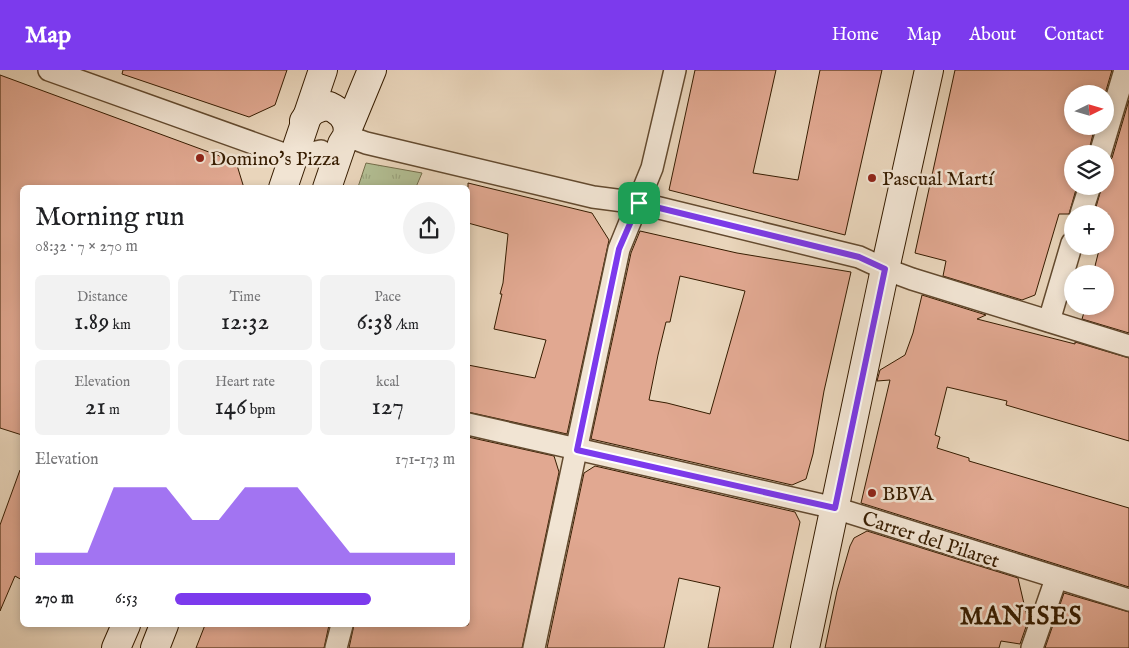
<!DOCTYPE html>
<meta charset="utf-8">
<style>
body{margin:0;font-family:"IM FELL English",serif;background:#f2f2f2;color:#202124;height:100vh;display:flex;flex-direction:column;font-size:19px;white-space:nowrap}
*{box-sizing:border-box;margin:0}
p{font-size:16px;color:#757577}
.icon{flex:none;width:28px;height:28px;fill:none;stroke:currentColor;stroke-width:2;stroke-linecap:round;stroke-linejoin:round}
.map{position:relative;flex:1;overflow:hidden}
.side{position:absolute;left:20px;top:115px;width:450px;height:442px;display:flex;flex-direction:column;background:#fff;border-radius:8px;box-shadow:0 2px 8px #0003}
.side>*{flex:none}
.needle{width:32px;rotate:85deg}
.fabs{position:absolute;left:1064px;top:15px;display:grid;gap:10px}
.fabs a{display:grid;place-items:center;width:50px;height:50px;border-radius:50%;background:#fff;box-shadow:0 2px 8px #0003;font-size:25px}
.pin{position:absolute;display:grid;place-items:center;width:42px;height:42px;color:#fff;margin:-21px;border-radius:10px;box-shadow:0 2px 8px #0006}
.round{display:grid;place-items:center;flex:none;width:52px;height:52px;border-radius:26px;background:#f2f2f2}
.summary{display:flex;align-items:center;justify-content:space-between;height:85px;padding:0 15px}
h1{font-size:28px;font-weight:600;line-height:38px}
.figures{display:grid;grid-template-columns:repeat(3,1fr);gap:8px;height:85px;padding:5px 15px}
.figures div{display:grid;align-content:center;border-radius:8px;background:#f2f2f2;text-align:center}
.figures b{font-size:25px;font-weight:600}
.figures small{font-size:14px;font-weight:400}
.figures p{font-size:14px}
.chart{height:140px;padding:10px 15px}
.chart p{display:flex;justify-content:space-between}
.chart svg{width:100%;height:90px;margin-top:5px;fill:#7c3aed;opacity:.7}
ul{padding:0 15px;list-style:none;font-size:16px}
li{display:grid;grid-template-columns:80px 60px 1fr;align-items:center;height:38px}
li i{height:12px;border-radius:6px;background:#7c3aed}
header{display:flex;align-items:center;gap:30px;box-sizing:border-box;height:70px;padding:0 25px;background:#7c3aed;color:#fff}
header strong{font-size:24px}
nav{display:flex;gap:28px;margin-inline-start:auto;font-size:18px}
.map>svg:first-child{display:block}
.park{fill:url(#park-tufts);stroke:#746d4a}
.building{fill:#e1a891;stroke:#361c00;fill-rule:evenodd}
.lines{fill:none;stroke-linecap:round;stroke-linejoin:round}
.street-casing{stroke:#634a2f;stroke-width:24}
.secondary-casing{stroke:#361c00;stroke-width:30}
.street{stroke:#f1e4d3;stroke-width:21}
.secondary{stroke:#f1e4d3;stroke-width:28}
.route-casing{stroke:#fff;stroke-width:10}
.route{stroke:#7c3aed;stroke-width:6}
.poi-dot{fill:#8f2418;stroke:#f1e4d3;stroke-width:2}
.labels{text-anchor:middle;stroke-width:5;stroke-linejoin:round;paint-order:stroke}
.poi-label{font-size:20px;fill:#361c00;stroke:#f1e4d3;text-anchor:start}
.street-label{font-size:20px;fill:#361c00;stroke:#f1e4d3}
.district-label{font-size:25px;font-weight:bold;letter-spacing:1px;fill:#361c00;stroke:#f1e4d3}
</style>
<header>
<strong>Map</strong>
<nav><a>Home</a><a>Map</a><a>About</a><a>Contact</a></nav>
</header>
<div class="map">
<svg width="1129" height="578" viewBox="0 0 1129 578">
<defs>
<pattern id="park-tufts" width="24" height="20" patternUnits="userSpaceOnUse" patternTransform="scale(1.25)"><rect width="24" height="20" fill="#b2be93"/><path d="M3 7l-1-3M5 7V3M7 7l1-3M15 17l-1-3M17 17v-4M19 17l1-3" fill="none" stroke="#9aa37d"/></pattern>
</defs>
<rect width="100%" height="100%" fill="#e9d5bb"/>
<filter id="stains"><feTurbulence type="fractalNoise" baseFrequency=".004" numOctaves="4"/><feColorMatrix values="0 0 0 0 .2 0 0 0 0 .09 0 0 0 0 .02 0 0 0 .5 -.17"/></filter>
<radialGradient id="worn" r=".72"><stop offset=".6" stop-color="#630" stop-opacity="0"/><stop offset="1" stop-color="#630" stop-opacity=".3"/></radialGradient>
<path class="park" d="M366 93 422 103 416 117H358Z"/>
<g class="building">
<path d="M123 0H287L275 35 249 47 122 4Z"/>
<path d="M695 0H776L753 103 798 110 820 0H882L845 165 669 120Z"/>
<path d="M955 0H1112L1105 24H1072V56H1095L1088 84H1072V116H1077L1069 144H1059L1035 225 1022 230 943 206 946 191 915 183Z"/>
<path d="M0 5 236 92 244 118H22V365L0 358Z"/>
<path d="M1129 30V263L1082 249 1086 236H1105V204H1093L1100 176H1105V157L1108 144H1094L1102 116H1105V95L1112 88Z"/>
<path d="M468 113 592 143 609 170 567 364 468 342V295L535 308 546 270 494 259 502 224H500L503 213 508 164 468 153Z"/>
<path d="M640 161 737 183 851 202 824 321 813 384 806 409 792 415 591 369 631 183ZM680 206 745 221 710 344 667 333 649 330 658 285 666 252H670Z"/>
<path d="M922 225 986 245 977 249 1075 274V272L1129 288V371L1006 335 1007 331 947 317 935 365 940 367 937 378 969 388V391L1129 438V517L861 433 890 310 877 311 880 300 905 285 913 263Z"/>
<path d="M468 367 554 386 559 402 522 578H349L354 555H468Z"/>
<path d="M595 396 795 442 800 452 773 578H708L720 517 679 508 664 578H547L584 403Z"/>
<path d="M20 400H22V510L15 506 0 541V455Z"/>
<path d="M867 461 1018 508 1028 551 1020 574 1001 571 999 578H825L837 521 850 476 854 468Z"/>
<path d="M1064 523 1129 542V578H1045Z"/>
<path d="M205 555H329L324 578H196Z"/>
</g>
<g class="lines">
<g class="street-casing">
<g id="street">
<path d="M49 0 292 87 321 81"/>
<path d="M347 66 366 73 593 127 639 133 859 187 885 199 912 209 1129 276"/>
<path d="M1100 84 1125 0"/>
<path d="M1081 144 1090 116"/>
<path d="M1049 251 1072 173"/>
<path d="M468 354 835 438 1129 530"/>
<path d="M336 578 342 555"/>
<path d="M534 578 619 179 652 98 675 0"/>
<path d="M1032 578 1056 509"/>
</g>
</g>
<g class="secondary-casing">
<g id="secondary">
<path d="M304 51C310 41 317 37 329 36 340 41 346 47 348 58"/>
<path d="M283 118 323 0"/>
<path d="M327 118 342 74 347 66 348 58 372 0"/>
<path d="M116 578 126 555"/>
<path d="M155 578 164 555"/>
<path d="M805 578 885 199 929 0"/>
</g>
</g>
<use href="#street" class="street"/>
<use href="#secondary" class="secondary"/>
</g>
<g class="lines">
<g class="route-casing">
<path id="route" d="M639 133 859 187 885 199 835 438 577 380 619 179Z"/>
</g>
<use href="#route" class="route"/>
</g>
<g class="poi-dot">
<circle cx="200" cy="88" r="5"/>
<circle cx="872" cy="108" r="5"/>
<circle cx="872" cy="423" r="5"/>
</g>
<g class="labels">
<g class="poi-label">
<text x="210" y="95">Domino's Pizza</text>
<text x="882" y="115">Pascual Martí</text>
<text x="882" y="430">BBVA</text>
</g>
<g class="street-label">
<text transform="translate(931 469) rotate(18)" y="7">Carrer del Pilaret</text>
</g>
<g class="district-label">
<text x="1021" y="554">MANISES</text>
</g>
</g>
<rect width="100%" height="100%" filter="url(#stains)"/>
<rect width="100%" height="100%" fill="url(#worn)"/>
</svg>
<div class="fabs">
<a><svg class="needle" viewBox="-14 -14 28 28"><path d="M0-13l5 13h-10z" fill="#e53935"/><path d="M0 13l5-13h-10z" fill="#757577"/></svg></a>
<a><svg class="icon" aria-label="layers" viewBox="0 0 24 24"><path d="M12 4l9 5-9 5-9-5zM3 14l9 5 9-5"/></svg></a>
<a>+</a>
<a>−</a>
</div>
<div class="pin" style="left:639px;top:133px;background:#1e9e55"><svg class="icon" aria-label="arrive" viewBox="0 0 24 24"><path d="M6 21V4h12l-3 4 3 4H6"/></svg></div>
<section class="side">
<div class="summary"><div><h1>Morning run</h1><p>08:32 · 7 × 270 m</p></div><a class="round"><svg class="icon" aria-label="share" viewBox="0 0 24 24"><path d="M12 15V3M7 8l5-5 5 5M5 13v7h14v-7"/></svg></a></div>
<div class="figures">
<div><p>Distance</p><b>1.89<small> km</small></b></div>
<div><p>Time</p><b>12:32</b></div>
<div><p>Pace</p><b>6:38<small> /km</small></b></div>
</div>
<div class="figures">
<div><p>Elevation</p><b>21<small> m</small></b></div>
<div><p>Heart rate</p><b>146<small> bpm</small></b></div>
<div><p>kcal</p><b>127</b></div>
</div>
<div class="chart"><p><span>Elevation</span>171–173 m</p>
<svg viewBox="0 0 160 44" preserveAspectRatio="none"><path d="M0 44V38L10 38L20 38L30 6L40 6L50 6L60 22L70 22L80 6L90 6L100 6L110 22L120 38L130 38L140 38L150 38L160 38V44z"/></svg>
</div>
<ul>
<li><b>270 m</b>6:53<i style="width:70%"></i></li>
</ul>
</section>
</div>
